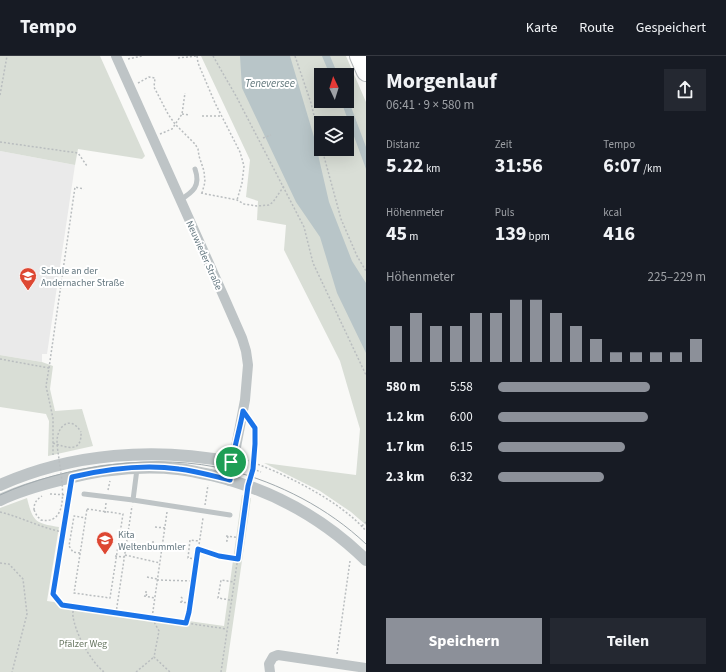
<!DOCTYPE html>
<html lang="de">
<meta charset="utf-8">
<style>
body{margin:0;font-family:"Source Sans 3",sans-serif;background:#242831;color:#f1f3f6;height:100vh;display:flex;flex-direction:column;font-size:15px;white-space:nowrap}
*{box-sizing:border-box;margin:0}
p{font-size:13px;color:#9ea1a6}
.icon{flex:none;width:22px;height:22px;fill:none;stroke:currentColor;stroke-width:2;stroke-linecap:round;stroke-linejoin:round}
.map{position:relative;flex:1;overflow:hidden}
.side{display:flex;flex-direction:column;background:#171b24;width:360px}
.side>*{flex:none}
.needle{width:26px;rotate:356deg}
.tools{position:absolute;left:314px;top:12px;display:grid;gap:8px}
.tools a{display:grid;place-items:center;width:40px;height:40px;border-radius:0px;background:#171b24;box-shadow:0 4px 16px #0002;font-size:20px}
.pin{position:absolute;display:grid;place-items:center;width:34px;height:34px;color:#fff;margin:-17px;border:2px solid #fff;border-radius:50%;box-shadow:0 1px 4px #0007}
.round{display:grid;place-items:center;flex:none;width:42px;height:42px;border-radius:0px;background:#242831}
.summary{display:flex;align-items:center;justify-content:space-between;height:68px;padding:0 20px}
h1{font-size:22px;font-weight:700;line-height:30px}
.stats{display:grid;grid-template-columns:repeat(3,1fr);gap:6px;height:68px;padding:4px 20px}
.stats div{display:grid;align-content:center}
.stats b{font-size:20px;font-weight:700}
.stats small{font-size:11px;font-weight:400}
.stats p{font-size:11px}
.chart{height:112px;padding:8px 20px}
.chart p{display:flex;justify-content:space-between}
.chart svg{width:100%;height:72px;margin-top:4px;stroke:#8c9099;stroke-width:6}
.action{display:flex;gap:8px;margin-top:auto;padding:8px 20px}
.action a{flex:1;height:46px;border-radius:0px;background:#8c9099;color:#fff;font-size:16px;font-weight:700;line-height:46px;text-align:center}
.action a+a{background:#242831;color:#f1f3f6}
ul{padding:0 20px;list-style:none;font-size:13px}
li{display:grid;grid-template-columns:64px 48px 1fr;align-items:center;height:30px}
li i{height:10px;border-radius:5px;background:#8c9099}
header{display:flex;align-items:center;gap:24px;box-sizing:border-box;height:56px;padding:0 20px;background:#171b24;border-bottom:1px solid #363941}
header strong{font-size:19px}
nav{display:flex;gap:22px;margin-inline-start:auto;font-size:14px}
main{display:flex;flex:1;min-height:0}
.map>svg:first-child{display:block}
.built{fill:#eaeaea}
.green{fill:#d9ded6;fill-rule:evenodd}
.water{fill:#b8c5c8}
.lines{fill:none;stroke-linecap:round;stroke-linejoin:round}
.motorway-casing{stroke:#b4b9bb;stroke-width:20}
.path{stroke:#b9bdbf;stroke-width:1.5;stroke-dasharray:2 2;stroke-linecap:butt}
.service{stroke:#bec4c6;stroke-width:5}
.minor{stroke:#bec4c6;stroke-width:10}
.tertiary{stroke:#bec4c6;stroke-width:12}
.motorway{stroke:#fff;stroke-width:18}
.tram{stroke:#a0a9ad;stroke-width:1}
.path-bridge{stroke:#b9bdbf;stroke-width:1.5;stroke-dasharray:2 2;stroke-linecap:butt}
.route-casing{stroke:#fff;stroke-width:8}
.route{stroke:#1a73e8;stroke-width:5}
.labels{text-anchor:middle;stroke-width:4;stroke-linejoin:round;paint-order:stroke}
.street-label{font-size:10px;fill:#657880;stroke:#fff}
.poi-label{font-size:10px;fill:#657880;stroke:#fff;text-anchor:start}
.park-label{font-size:10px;fill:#6a7964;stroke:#fff}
.water-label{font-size:11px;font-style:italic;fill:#60767a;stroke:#fff}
</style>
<header>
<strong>Tempo</strong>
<nav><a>Karte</a><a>Route</a><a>Gespeichert</a></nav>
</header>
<main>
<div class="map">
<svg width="366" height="616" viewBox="0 0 366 616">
<rect width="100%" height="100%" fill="#f9f9f7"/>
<path class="built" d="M0 95 75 109 47 298H42V306L0 299Z"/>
<g class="green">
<path d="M0 0H100L145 100 142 103 78 93 75 109 0 95Z"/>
<path d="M201 0H346L366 46V469L351 456 320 435 264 407 356 419 360 373 352 346 340 305 284 194 286 169 257 164 258 145 246 141 250 104ZM321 19H347V45H321ZM321 67H347V93H321Z"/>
<path d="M0 299 42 306 53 310 50 333 55 355 82 353 93 390 48 400 49 365 46 358 0 351Z"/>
<path d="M242 439 251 442 226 616H0V452L27 442C33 466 35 467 59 471L47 545 224 570Z"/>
</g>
<g class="water">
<path d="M240 0H290L314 81 329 146 352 205 366 227V297L337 237 320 181 296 146 242 32Z"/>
<path d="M322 0H330L338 19H330Z"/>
<path d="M347 40 366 91V113L341 45H347Z"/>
</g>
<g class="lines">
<g class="motorway-casing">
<path id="motorway" d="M359 0 366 16"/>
</g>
<g class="path">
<path d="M197 0 198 7 215 47 240 96 244 110 242 127 237 144"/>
<path d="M213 0 236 40 304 171 313 207 366 319"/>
<path d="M295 0 311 47 321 88"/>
<path d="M178 2 197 0"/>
<path d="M128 3 142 0"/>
<path d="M138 27 149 21 155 22 154 31 168 58 175 68 195 88 198 93 199 100 204 115 205 126 202 137"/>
<path d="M0 39 7 0"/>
<path d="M182 58 189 59"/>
<path d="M202 60H221"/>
<path d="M160 78 172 73 182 58 185 37"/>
<path d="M263 82 271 79"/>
<path d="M0 86 78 97 87 110"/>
<path d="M322 93 341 163 357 200 366 215"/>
<path d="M201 137 237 144 244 148 257 150 269 149 273 146 284 130"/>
<path d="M0 303 49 312 46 330 53 362V399"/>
<path d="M49 312 75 131 84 133"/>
<path d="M53 387C67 392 82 397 81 376"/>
<path d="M243 403C280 415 341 445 366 475"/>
<path d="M253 413 261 416"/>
<path d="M250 420 253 413 255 372 251 366"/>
<path d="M69 432 53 538 62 549 227 573"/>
<path d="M108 434 110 425"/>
<path d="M50 438 68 439"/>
<path d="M205 449 208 429"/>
<path d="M87 453 123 458 110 542 74 537Z"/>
<path d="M34 454C34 447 36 444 42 440"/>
<path d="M0 456C21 461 41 472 63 476"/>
<path d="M167 456 152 562 159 575 154 601 170 616"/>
<path d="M105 457 106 447"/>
<path d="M362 470 366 466"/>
<path d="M155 471 165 472"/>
<path d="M226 480 241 482"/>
<path d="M226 485H227L228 480"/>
<path d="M152 486H154L153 490"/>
<path d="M152 490 162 491"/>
<path d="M198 493 219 500 237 503"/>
<path d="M80 497 73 496 69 490 74 460 86 462"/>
<path d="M125 499 160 507"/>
<path d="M115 500 124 501"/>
<path d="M196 503 188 502 190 484 199 485"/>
<path d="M0 507 9 508 23 523 27 558 12 616"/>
<path d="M147 521 157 523"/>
<path d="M157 524 193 525"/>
<path d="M145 536H147L146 541"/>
<path d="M144 540 155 542"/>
<path d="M181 541 182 542V546"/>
<path d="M230 544 218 542 221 524 234 526"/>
<path d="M180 546 190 547"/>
<path d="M74 551C74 553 72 557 73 560 75 577 91 606 104 616"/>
<path d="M116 557 132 450"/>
<path d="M186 567 189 556 203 462"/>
<path d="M337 598 350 505"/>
<path d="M136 616 154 601"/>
<path d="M221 616 247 440"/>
</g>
<g class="service">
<path d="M180 144C193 136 201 130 195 113"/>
<path d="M137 413 133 444 230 459"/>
<path d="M84 438 133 444"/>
</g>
<g class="minor">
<path d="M116 0 224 241 242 282 246 295 248 309 245 344 236 391 231 406"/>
<path d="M270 616 269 608 273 601 278 599 366 612"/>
</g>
<g class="tertiary">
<path d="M0 429C72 397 155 391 231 406L230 424"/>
<path d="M0 444C19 435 40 429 60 424 98 414 139 409 178 413 189 414 200 417 211 419 270 433 323 462 366 504"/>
</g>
<use href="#motorway" class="motorway"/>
<path class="tram" d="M0 439C65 409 159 396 229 414 279 427 328 452 366 488"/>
<path class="path-bridge" d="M34 454 37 460 41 464C77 471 57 404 57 386 57 369 71 359 81 376"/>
</g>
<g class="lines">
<g class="route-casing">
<path id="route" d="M243 355 255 372V388L253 413 248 430 238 503 219 500 198 493 189 556 186 567 62 549 53 538 72 421C106 413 144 408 179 413 196 415 213 420 230 424 231 400 239 378 243 355Z"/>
</g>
<use href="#route" class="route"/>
</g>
<defs>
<g id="school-pin" transform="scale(0.9)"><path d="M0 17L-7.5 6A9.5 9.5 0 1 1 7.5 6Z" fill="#dd4732" stroke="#fff"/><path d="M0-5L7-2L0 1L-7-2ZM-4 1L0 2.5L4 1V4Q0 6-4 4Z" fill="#fff"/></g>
</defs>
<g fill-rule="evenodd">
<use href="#school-pin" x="28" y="220"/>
<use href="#school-pin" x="105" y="484"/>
</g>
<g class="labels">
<g class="street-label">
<text transform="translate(205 199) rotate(66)" y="4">Neuwieder Straße</text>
</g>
<g class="poi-label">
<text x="41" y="218">Schule an der<tspan x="41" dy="12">Andernacher Straße</tspan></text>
<text x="118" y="482">Kita<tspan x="118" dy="12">Weltenbummler</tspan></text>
</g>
<g class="park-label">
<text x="83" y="591">Pfälzer Weg</text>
</g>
<g class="water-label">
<text x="270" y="31">Teneversee</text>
</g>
</g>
</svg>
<div class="tools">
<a><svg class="needle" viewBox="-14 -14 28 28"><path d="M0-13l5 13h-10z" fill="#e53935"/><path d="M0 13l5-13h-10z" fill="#9ea1a6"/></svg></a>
<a><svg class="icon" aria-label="layers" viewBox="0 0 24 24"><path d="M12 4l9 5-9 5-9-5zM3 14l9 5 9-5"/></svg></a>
</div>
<div class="pin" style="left:231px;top:406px;background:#1e9e55"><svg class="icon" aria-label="arrive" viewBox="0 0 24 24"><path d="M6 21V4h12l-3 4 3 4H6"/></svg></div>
</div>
<section class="side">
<div class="summary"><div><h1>Morgenlauf</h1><p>06:41 · 9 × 580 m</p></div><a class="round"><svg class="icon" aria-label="share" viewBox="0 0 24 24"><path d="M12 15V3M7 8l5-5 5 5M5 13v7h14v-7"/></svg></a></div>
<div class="stats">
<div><p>Distanz</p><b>5.22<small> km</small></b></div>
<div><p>Zeit</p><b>31:56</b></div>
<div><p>Tempo</p><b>6:07<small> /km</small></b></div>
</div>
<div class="stats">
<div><p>Höhenmeter</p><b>45<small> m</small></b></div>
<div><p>Puls</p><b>139<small> bpm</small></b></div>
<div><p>kcal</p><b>416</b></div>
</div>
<div class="chart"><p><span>Höhenmeter</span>225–229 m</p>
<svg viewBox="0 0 160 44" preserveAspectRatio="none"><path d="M5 44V22M15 44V14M25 44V22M35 44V22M45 44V14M55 44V14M65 44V6M75 44V6M85 44V14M95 44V22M105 44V30M115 44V38M125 44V38M135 44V38M145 44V38M155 44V30"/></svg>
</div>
<ul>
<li><b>580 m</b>5:58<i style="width:73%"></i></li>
<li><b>1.2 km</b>6:00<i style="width:72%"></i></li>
<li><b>1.7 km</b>6:15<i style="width:61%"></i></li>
<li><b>2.3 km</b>6:32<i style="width:51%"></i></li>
</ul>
<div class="action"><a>Speichern</a><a>Teilen</a></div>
</section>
</main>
